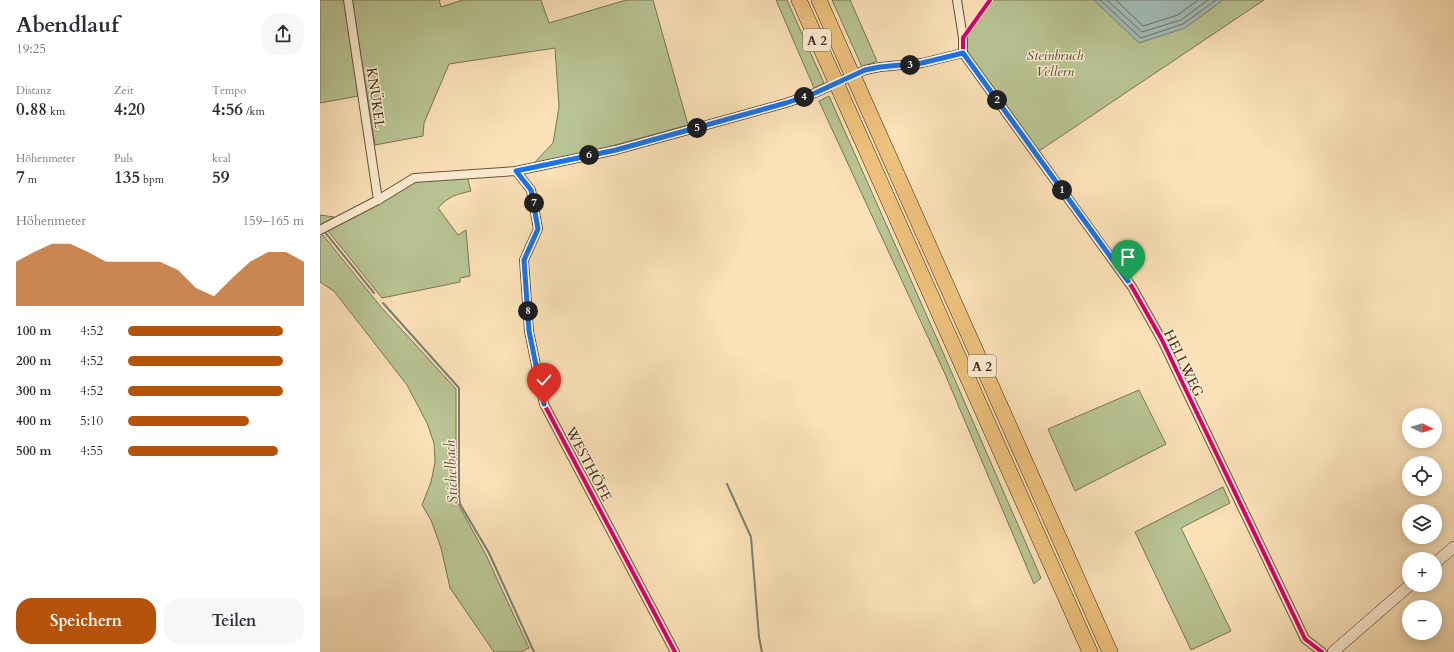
<!DOCTYPE html>
<html lang="de">
<meta charset="utf-8">
<style>
body{margin:0;font-family:Cardo,serif;background:#f7f7f7;color:#2b2b33;height:100vh;display:flex;flex-direction:column;font-size:15px;white-space:nowrap}
*{box-sizing:border-box;margin:0}
p{font-size:13px;color:#7c7c81}
.icon{flex:none;width:22px;height:22px;fill:none;stroke:currentColor;stroke-width:2;stroke-linecap:round;stroke-linejoin:round}
.map{position:relative;flex:1;overflow:hidden}
.panel{display:flex;flex-direction:column;background:#fff;width:320px}
.panel>*{flex:none}
.needle{width:26px;rotate:95deg}
.buttons{position:absolute;left:1082px;top:408px;display:grid;gap:8px}
.buttons a{display:grid;place-items:center;width:40px;height:40px;border-radius:50%;background:#fff;box-shadow:0 2px 10px #0003;font-size:20px}
.pin{position:absolute;display:grid;place-items:center;width:34px;height:34px;color:#fff;margin:-41px -17px;border-radius:50% 50% 50% 0;rotate:-45deg;box-shadow:0 0 4px #0007}
.pin .icon{rotate:45deg}
.km{position:absolute;width:20px;height:20px;margin:-10px;border-radius:50%;background:#222;color:#fff;font-size:11px;line-height:20px;text-align:center}
.round{display:grid;place-items:center;flex:none;width:42px;height:42px;border-radius:16px;background:#f7f7f7}
.overview{display:flex;align-items:center;justify-content:space-between;height:68px;padding:0 16px}
h1{font-size:22px;font-weight:700;line-height:30px}
.metrics{display:grid;grid-template-columns:repeat(3,1fr);gap:6px;height:68px;padding:4px 16px}
.metrics div{display:grid;align-content:center}
.metrics b{font-size:17px;font-weight:700}
.metrics small{font-size:11px;font-weight:400}
.metrics p{font-size:11px}
.chart{height:112px;padding:8px 16px}
.chart p{display:flex;justify-content:space-between}
.chart svg{width:100%;height:72px;margin-top:4px;fill:#b45309;opacity:.7}
.cta{display:flex;gap:8px;margin-top:auto;padding:8px 16px}
.cta a{flex:1;height:46px;border-radius:16px;background:#b45309;color:#fff;font-size:16px;font-weight:700;line-height:46px;text-align:center}
.cta a+a{background:#f7f7f7;color:#2b2b33}
ul{padding:0 16px;list-style:none;font-size:13px}
li{display:grid;grid-template-columns:64px 48px 1fr;align-items:center;height:30px}
li i{height:10px;border-radius:5px;background:#b45309}
main{display:flex;flex:1;min-height:0}
.map>svg:first-child{display:block}
.green{fill:#b9c494;stroke:#7a7454}
.water{fill:#a3bcb9;stroke:#798077}
.lines{fill:none;stroke-linecap:round;stroke-linejoin:round}
.shore{stroke:#6e7066;stroke-width:1}
.stream{stroke:#798077;stroke-width:2}
.minor-casing{stroke:#6a543d;stroke-width:10}
.secondary-casing{stroke:#3a2514;stroke-width:12}
.motorway-casing{stroke:#3a2514;stroke-width:16}
.minor{stroke:#fdecd2;stroke-width:8}
.secondary{stroke:#fdecd2;stroke-width:11}
.motorway{stroke:#eec17c;stroke-width:15}
.motorway-bridge-casing{stroke:#3a2514;stroke-width:16;stroke-linecap:butt}
.motorway-bridge{stroke:#eec17c;stroke-width:15}
.cycleway-casing{stroke:#fdecd2;stroke-width:6}
.cycleway{stroke:#d6006c;stroke-width:4}
.route-casing{stroke:#fff;stroke-width:8}
.route{stroke:#1a73e8;stroke-width:5}
.labels{text-anchor:middle;stroke-width:3;stroke-linejoin:round;paint-order:stroke}
.shield{fill:#fdecd2;stroke:#74614d;stroke-width:1}
.shield-label{font-size:13px;font-weight:bold;fill:#3a2514}
.park-label{font-size:14px;font-style:italic;fill:#5a4d34;stroke:#fdecd2}
.street-label{font-size:14px;fill:#3a2514;stroke:#fdecd2}
.water-label{font-size:15px;font-style:italic;fill:#5a5246;stroke:#fdecd2}
</style>
<main>
<section class="panel">
<div class="overview"><div><h1>Abendlauf</h1><p>19:25</p></div><a class="round"><svg class="icon" aria-label="share" viewBox="0 0 24 24"><path d="M12 15V3M7 8l5-5 5 5M5 13v7h14v-7"/></svg></a></div>
<div class="metrics">
<div><p>Distanz</p><b>0.88<small> km</small></b></div>
<div><p>Zeit</p><b>4:20</b></div>
<div><p>Tempo</p><b>4:56<small> /km</small></b></div>
</div>
<div class="metrics">
<div><p>Höhenmeter</p><b>7<small> m</small></b></div>
<div><p>Puls</p><b>135<small> bpm</small></b></div>
<div><p>kcal</p><b>59</b></div>
</div>
<div class="chart"><p><span>Höhenmeter</span>159–165 m</p>
<svg viewBox="0 0 160 44" preserveAspectRatio="none"><path d="M0 44V17L10 11L20 6L30 6L40 11L50 17L60 17L70 17L80 17L90 22L100 33L110 38L120 27L130 17L140 11L150 11L160 17V44z"/></svg>
</div>
<ul>
<li><b>100 m</b>4:52<i style="width:88%"></i></li>
<li><b>200 m</b>4:52<i style="width:88%"></i></li>
<li><b>300 m</b>4:52<i style="width:88%"></i></li>
<li><b>400 m</b>5:10<i style="width:69%"></i></li>
<li><b>500 m</b>4:55<i style="width:85%"></i></li>
</ul>
<div class="cta"><a>Speichern</a><a>Teilen</a></div>
</section>
<div class="map">
<svg width="1134" height="652" viewBox="0 0 1134 652">
<rect width="100%" height="100%" fill="#fce2b9"/>
<filter id="stains"><feTurbulence type="fractalNoise" baseFrequency=".005" numOctaves="4"/><feColorMatrix values="0 0 0 0 .2 0 0 0 0 .09 0 0 0 0 .02 0 0 0 .5 -.17"/></filter>
<radialGradient id="worn" r=".72"><stop offset=".6" stop-color="#630" stop-opacity="0"/><stop offset="1" stop-color="#630" stop-opacity=".3"/></radialGradient>
<g class="green">
<path d="M0 0H24L38 96 0 103Z"/>
<path d="M32 0H119L121 7 143 0H221L229 23 306 0H333L368 125 284 148 214 163 233 143 239 107 235 48 129 64 104 123 103 136 55 145Z"/>
<path d="M456 0H467L504 83 494 88Z"/>
<path d="M512 0H530L557 61 542 67Z"/>
<path d="M670 0H944L719 151 643 53 645 31Z"/>
<path d="M509 96 618 341 721 578 714 584 625 374 499 101Z"/>
<path d="M147 176 151 191C135 195 129 196 118 208L138 235 146 230 150 276 140 278V282L62 298 8 231 94 182Z"/>
<path d="M0 215 14 217 0 226Z"/>
<path d="M3 235 61 307 136 389V500L166 555 209 648 201 652H174L130 588 121 548 111 520 102 505 111 482 115 462 114 443 107 423 87 385 14 291 0 282V237Z"/>
<path d="M819 390 846 444 755 491 728 429Z"/>
<path d="M903 487 910 503 861 528 911 631 871 650 815 532Z"/>
</g>
<path class="water" d="M774 0H903L865 28 819 43Z"/>
<g class="lines">
<g class="shore">
<path d="M780 0 821 38 863 24 896 0"/>
<path d="M787 0 822 32 861 20 888 0"/>
<path d="M796 0 823 26 858 15 878 0"/>
</g>
<g class="stream">
<path d="M4 231 54 293"/>
<path d="M63 303 139 388V496L140 504 169 553 214 652"/>
<path d="M407 484 431 537 439 637 442 652"/>
</g>
<g class="minor-casing">
<g id="minor">
<path d="M28 0 58 200"/>
<path d="M637 0 643 38V53L812 287 842 340 985 639 1002 652"/>
<path d="M196 171 211 190 218 229 204 260 209 331 224 404 355 652"/>
<path d="M0 230 58 200 94 178 196 171 296 150 466 103 495 93 545 70 560 67 602 63 643 53"/>
</g>
</g>
<g class="secondary-casing">
<g id="secondary">
<path d="M1115 563 1134 547"/>
<path d="M1013 652 1090 585"/>
</g>
</g>
<g class="motorway-casing">
<g id="motorway">
<path d="M479 0 515 80"/>
<path d="M499 0 531 72"/>
<path d="M535 80 790 652"/>
<path d="M518 87 770 652"/>
</g>
</g>
<use href="#minor" class="minor"/>
<use href="#secondary" class="secondary"/>
<use href="#motorway" class="motorway"/>
<g class="motorway-bridge-casing">
<g id="motorway-bridge">
<path d="M531 72 535 80"/>
<path d="M515 80 518 87"/>
</g>
</g>
<use href="#motorway-bridge" class="motorway-bridge"/>
<g class="cycleway-casing">
<g id="cycleway">
<path d="M670 0 643 38V53L812 287 842 340 985 639 1002 652"/>
<path d="M355 652 224 404 209 331 204 260 218 229 211 190 196 171 296 150 466 103 495 93 545 70 560 67 602 63 643 53"/>
</g>
</g>
<use href="#cycleway" class="cycleway"/>
</g>
<g class="lines">
<g class="route-casing">
<path id="route" d="M224 404 209 331 204 260 218 229 211 190 196 171 296 150 466 103 495 93 545 70 560 67 602 63 643 53 808 281"/>
</g>
<use href="#route" class="route"/>
</g>
<g class="labels">
<g class="shield">
<rect x="483" y="29" width="28" height="22" rx="3"/>
<rect x="648" y="355" width="28" height="22" rx="3"/>
</g>
<g class="shield-label">
<text x="497" y="45">A 2</text>
<text x="662" y="371">A 2</text>
</g>
<g class="park-label">
<text x="735" y="60">Steinbruch<tspan x="735" dy="16">Vellern</tspan></text>
</g>
<g class="street-label">
<text transform="translate(56 98) rotate(82)" y="5">KNÜKEL</text>
<text transform="translate(864 363) rotate(64)" y="5">HELLWEG</text>
<text transform="translate(269 464) rotate(62)" y="5">WESTHÖFE</text>
</g>
<g class="water-label">
<text transform="translate(131 472) rotate(-93)" y="5">Stichelbach</text>
</g>
</g>
<rect width="100%" height="100%" filter="url(#stains)"/>
<rect width="100%" height="100%" fill="url(#worn)"/>
</svg>
<div class="buttons">
<a><svg class="needle" viewBox="-14 -14 28 28"><path d="M0-13l5 13h-10z" fill="#e53935"/><path d="M0 13l5-13h-10z" fill="#7c7c81"/></svg></a>
<a><svg class="icon" aria-label="locate" viewBox="0 0 24 24"><circle cx="12" cy="12" r="6"/><path d="M12 2v4M12 18v4M2 12h4M18 12h4"/></svg></a>
<a><svg class="icon" aria-label="layers" viewBox="0 0 24 24"><path d="M12 4l9 5-9 5-9-5zM3 14l9 5 9-5"/></svg></a>
<a>+</a>
<a>−</a>
</div>
<div class="pin" style="left:808px;top:281px;background:#1e9e55"><svg class="icon" aria-label="arrive" viewBox="0 0 24 24"><path d="M6 21V4h12l-3 4 3 4H6"/></svg></div>
<div class="pin" style="left:224px;top:404px;background:#d93025"><svg class="icon" aria-label="check" viewBox="0 0 24 24"><path d="M5 12l5 5 9-10"/></svg></div>
<b class="km" style="left:742px;top:190px">1</b>
<b class="km" style="left:677px;top:100px">2</b>
<b class="km" style="left:590px;top:65px">3</b>
<b class="km" style="left:484px;top:97px">4</b>
<b class="km" style="left:377px;top:128px">5</b>
<b class="km" style="left:269px;top:155px">6</b>
<b class="km" style="left:214px;top:203px">7</b>
<b class="km" style="left:208px;top:311px">8</b>
</div>
</main>
